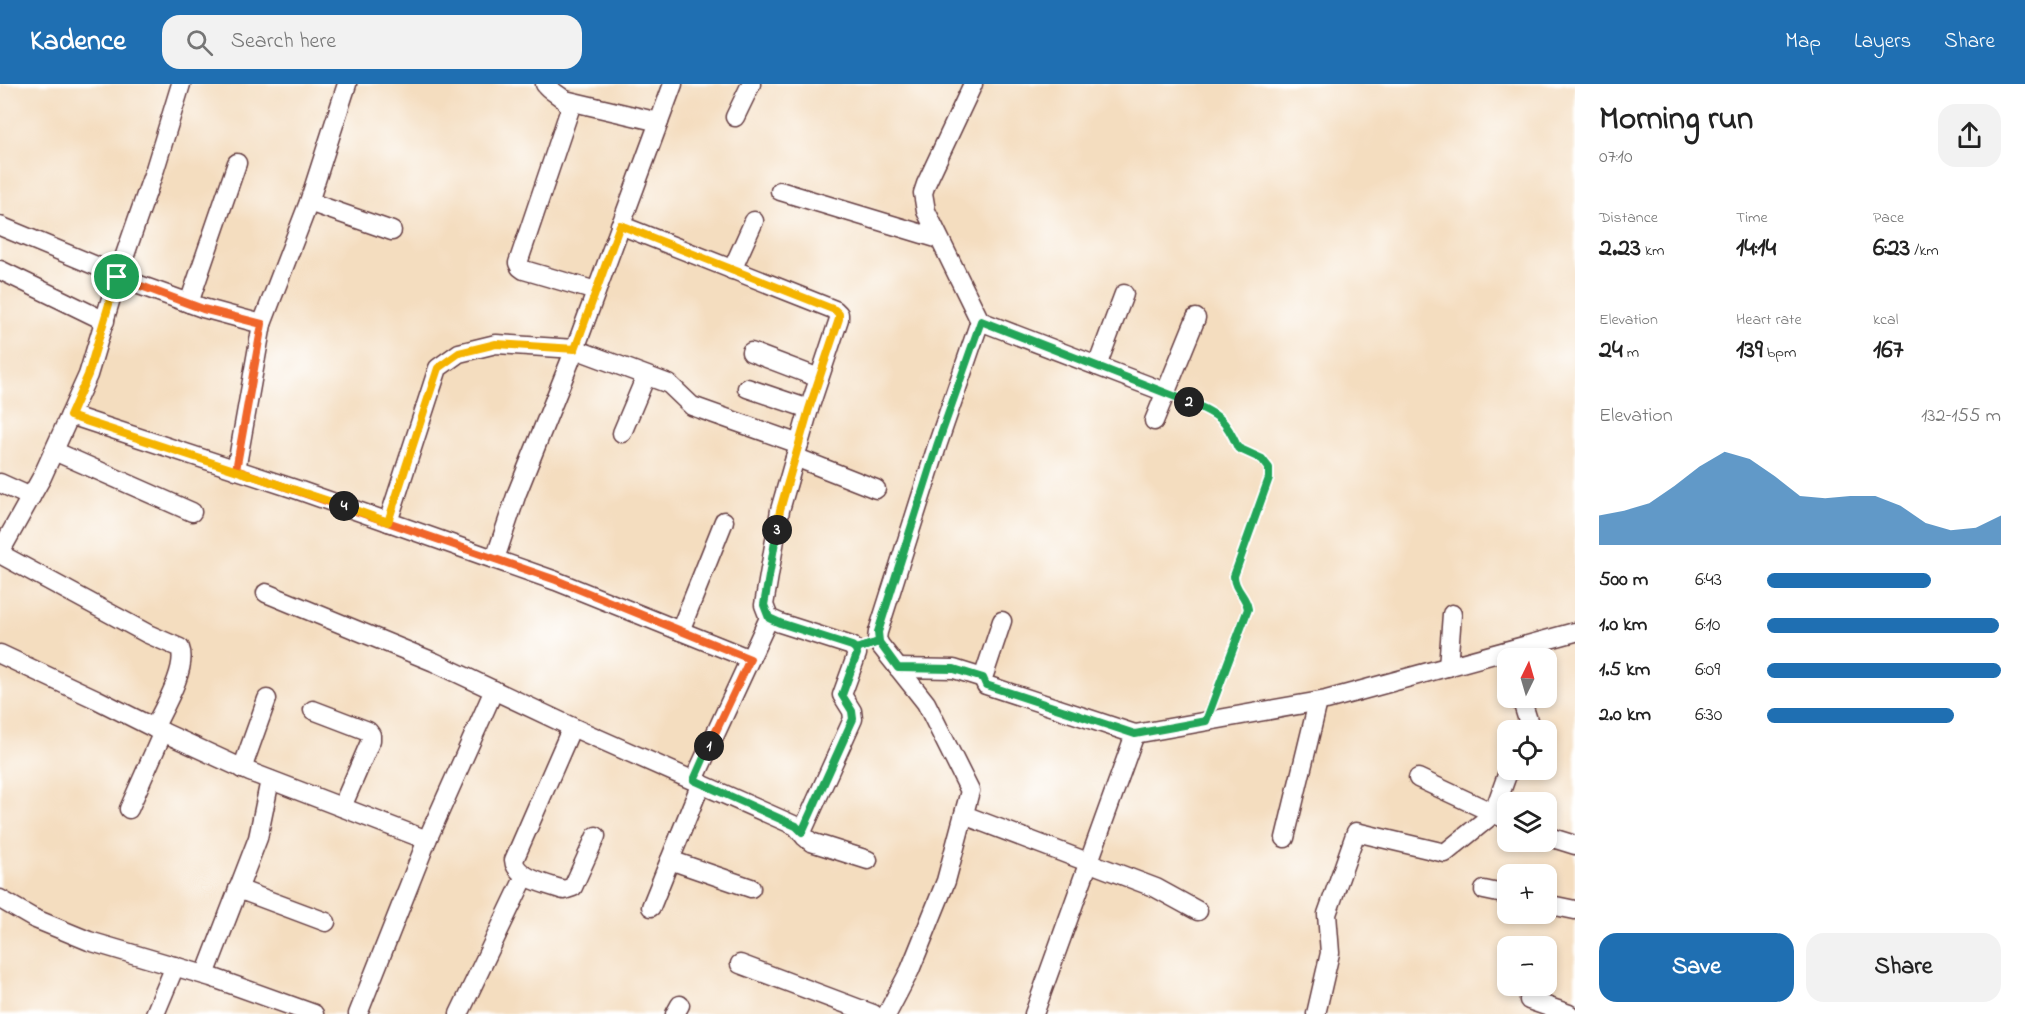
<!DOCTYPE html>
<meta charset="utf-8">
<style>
body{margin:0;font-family:"Indie Flower",sans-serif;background:#f2f2f2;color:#222;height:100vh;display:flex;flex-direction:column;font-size:22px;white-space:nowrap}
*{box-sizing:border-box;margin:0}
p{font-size:20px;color:#767676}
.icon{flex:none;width:33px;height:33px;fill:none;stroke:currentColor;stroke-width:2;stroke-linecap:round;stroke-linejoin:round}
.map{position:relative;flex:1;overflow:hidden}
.side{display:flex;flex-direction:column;background:#fff;width:450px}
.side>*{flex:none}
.needle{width:39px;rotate:5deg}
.fabs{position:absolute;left:1497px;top:564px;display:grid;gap:12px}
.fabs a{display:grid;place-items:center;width:60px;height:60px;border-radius:12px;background:#fff;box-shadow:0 3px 9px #0003;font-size:30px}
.pin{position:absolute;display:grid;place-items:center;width:51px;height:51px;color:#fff;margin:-26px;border:3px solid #fff;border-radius:50%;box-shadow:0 2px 6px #0007}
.km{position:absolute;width:30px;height:30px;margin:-15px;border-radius:50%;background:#222;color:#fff;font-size:16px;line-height:30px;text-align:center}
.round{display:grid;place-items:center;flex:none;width:63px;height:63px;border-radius:18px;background:#f2f2f2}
.summary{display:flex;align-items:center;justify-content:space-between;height:102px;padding:0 24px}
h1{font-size:33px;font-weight:700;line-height:45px}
.metrics{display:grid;grid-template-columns:repeat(3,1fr);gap:9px;height:102px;padding:6px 24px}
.metrics div{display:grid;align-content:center}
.metrics b{font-size:26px;font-weight:700}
.metrics small{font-size:16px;font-weight:400}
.metrics p{font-size:16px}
.chart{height:168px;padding:12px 24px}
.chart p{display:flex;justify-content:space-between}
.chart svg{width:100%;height:108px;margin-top:6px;fill:#1f6fb2;opacity:.7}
.action{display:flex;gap:12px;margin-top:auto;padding:12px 24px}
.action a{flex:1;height:69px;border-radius:18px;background:#1f6fb2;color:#fff;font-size:24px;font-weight:700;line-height:69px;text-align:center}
.action a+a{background:#f2f2f2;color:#222}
ul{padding:0 24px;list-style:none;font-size:20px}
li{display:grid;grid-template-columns:96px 72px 1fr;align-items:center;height:45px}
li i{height:15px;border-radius:8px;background:#1f6fb2}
header{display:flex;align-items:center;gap:36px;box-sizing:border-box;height:84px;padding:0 30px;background:#1f6fb2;color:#fff}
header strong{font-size:28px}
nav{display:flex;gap:33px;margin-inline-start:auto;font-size:21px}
.search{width:420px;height:54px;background:#f2f2f2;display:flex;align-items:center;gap:15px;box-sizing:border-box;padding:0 21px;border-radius:18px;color:#767676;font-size:22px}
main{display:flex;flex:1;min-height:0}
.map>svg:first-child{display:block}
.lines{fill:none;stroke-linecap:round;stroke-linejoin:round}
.minor-casing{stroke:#643c41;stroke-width:21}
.path{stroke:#643c41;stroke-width:2;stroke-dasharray:4.5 4.5;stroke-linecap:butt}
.minor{stroke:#fff;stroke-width:18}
.split-1-casing{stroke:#fff;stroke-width:12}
.split-2-casing{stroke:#fff;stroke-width:12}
.split-3-casing{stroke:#fff;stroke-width:12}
.split-4-casing{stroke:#fff;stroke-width:12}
.split-5-casing{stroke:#fff;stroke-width:12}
.split-1{stroke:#f0652b;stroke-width:8}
.split-2{stroke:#22a559;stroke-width:8}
.split-3{stroke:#22a559;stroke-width:8}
.split-4{stroke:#f5b400;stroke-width:8}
.split-5{stroke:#f5b400;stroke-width:8}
</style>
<header>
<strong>Kadence</strong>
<div class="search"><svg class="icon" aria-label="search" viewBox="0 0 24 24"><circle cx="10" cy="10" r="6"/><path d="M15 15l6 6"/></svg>Search here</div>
<nav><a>Map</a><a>Layers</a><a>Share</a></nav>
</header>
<main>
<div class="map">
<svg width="1575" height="930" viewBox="0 0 1575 930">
<rect width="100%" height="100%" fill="#fff"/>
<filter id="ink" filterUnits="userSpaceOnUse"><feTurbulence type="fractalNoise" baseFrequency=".0167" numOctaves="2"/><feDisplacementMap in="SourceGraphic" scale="12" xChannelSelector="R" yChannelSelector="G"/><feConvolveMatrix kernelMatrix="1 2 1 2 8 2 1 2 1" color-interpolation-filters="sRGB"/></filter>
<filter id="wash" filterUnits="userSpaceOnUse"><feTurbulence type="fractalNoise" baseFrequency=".008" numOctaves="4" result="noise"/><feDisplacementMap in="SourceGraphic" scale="24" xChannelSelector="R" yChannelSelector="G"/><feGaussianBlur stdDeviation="1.35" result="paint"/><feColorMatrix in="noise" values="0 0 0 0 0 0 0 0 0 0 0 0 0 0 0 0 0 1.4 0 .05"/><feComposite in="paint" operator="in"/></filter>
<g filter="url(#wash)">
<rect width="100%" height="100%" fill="#f4ddbf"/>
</g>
<g filter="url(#ink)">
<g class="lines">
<g class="minor-casing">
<g id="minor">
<path d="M545 0C552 10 566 12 570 25L518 179 520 183 524 186 596 207"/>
<path d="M565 16 659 38"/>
<path d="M735 33 751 0"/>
<path d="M780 107 939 155"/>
<path d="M309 118 392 147"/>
<path d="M620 141 835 226 839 230V235L809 325 780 426 764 521 769 534 780 539 852 562 857 570 842 611 852 627 853 635 802 748"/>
<path d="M0 142 118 191"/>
<path d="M0 186 105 237"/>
<path d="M732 186 754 137"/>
<path d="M117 193 203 224 262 240"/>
<path d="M189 219 237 79"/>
<path d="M980 237 1165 308"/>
<path d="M751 268 819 294"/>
<path d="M1097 282 1124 210"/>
<path d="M747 304 809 325"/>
<path d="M70 331 298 406 556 497 750 575"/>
<path d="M1154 337 1196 234"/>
<path d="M622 349 646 292"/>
<path d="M54 367 192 428"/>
<path d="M795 373 876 405"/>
<path d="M236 386 262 240 309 118 347 0"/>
<path d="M0 399 31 413"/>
<path d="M388 438 438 284 459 269 496 260 575 265 669 300 692 322 799 360"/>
<path d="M0 468 42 393 88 291 118 191 155 85 181 0"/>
<path d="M0 470 148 550 180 564C188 584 163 625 154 644L96 615 0 570"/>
<path d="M495 475 517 409 575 265 673 0"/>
<path d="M266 509 434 578 572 643 796 742 805 753 811 758 868 776"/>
<path d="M1002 537 983 594 986 601 1135 650 1326 616 1575 548"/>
<path d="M680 547 724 437"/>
<path d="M1448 583 1452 530"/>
<path d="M898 584 954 585 983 594"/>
<path d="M1521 614 1531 646"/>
<path d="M313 626 368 647 371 651V656L342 723"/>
<path d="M572 643 514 776C515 794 549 801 564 806L573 803 596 752"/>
<path d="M154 644 250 688 427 756"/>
<path d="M242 685 267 615"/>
<path d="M1418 694 1508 736"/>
<path d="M694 696 769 534"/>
<path d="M129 725 163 648"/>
<path d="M964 731 1156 804 1198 827"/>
<path d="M1546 752 1575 761"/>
<path d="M1285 754 1318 618"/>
<path d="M670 776 751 804"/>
<path d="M238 805 326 838"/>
<path d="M1484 806 1508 811"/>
<path d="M0 815 33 834 89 857 211 893 314 930"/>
<path d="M1546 820 1575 826"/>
<path d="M651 823 701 699"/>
<path d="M740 880 873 930"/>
<path d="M205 891 258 754 270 696"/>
<path d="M1529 916 1569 930"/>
<path d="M155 930 175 882"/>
<path d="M358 930 427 756 494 606"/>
<path d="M459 930 525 792"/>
<path d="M675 930 680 921"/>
<path d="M887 930 910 886 946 797 970 707 926 619 880 561 877 555 878 548 938 359 980 237 926 127 923 109 926 100 973 0"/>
<path d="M1034 930 1135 650"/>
<path d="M1316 930 1330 869 1327 830 1356 748 1445 769 1493 730 1507 691 1511 686"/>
</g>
</g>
<path class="path" d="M1179 314 1218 332 1230 345 1238 364 1262 375 1269 384V394L1235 492C1234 506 1246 511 1248 525L1212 621"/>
<use href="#minor" class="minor"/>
</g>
</g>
<g class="lines" filter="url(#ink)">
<g class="split-1-casing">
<path id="split-1" d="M117 193 203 225 262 240 236 386 556 496 750 575 709 662"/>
</g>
<g class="split-2-casing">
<path id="split-2" d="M709 662 694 696 796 742 802 748 853 635 852 627 842 611 857 570 856 565 879 558 878 548 938 359 981 237 1189 318"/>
</g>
<g class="split-3-casing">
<path id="split-3" d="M777 446 764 521 769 534 780 539 852 562 856 565 879 558 898 584 954 585 983 594 986 601 1135 650 1206 637 1248 525C1246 511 1234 506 1234 492L1269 394V384L1262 375 1238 364C1225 334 1219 331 1189 318"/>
</g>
<g class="split-4-casing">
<path id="split-4" d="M344 422 388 438 438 284 459 269 496 260 575 265 620 141 835 226 839 230V235L809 325 780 426 777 446"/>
</g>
<g class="split-5-casing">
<path id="split-5" d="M117 193 88 291 70 332 344 422"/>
</g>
<use href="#split-1" class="split-1"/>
<use href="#split-2" class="split-2"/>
<use href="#split-3" class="split-3"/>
<use href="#split-4" class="split-4"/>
<use href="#split-5" class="split-5"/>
</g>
</svg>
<div class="fabs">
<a><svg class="needle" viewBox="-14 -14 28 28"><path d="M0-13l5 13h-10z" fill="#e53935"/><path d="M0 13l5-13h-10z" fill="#767676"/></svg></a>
<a><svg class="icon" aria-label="locate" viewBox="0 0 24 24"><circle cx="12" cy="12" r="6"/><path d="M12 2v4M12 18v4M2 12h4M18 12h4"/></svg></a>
<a><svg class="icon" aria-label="layers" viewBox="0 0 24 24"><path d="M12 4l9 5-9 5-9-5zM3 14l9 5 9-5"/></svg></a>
<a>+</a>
<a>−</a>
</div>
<div class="pin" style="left:117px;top:193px;background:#1e9e55"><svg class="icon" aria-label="arrive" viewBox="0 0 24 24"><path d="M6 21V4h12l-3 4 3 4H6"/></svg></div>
<b class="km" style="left:709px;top:662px">1</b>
<b class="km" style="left:1189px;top:318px">2</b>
<b class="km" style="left:777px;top:446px">3</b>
<b class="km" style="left:344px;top:422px">4</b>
</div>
<section class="side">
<div class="summary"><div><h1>Morning run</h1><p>07:10</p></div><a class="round"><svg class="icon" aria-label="share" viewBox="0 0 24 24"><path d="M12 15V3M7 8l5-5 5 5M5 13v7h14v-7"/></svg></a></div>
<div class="metrics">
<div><p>Distance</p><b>2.23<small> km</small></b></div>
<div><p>Time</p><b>14:14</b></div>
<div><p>Pace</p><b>6:23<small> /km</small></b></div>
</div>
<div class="metrics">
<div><p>Elevation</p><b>24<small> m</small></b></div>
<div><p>Heart rate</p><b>139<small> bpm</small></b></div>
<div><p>kcal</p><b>167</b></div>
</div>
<div class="chart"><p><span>Elevation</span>132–155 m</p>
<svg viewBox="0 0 160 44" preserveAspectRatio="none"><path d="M0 44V32L10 30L20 27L30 20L40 12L50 6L60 9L70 16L80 24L90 25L100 24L110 24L120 28L130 35L140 38L150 37L160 32V44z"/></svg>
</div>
<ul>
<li><b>500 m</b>6:43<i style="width:70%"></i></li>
<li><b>1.0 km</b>6:10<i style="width:99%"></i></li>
<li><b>1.5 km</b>6:09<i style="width:100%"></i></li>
<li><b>2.0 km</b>6:30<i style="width:80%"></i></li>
</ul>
<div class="action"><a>Save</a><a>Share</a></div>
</section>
</main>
